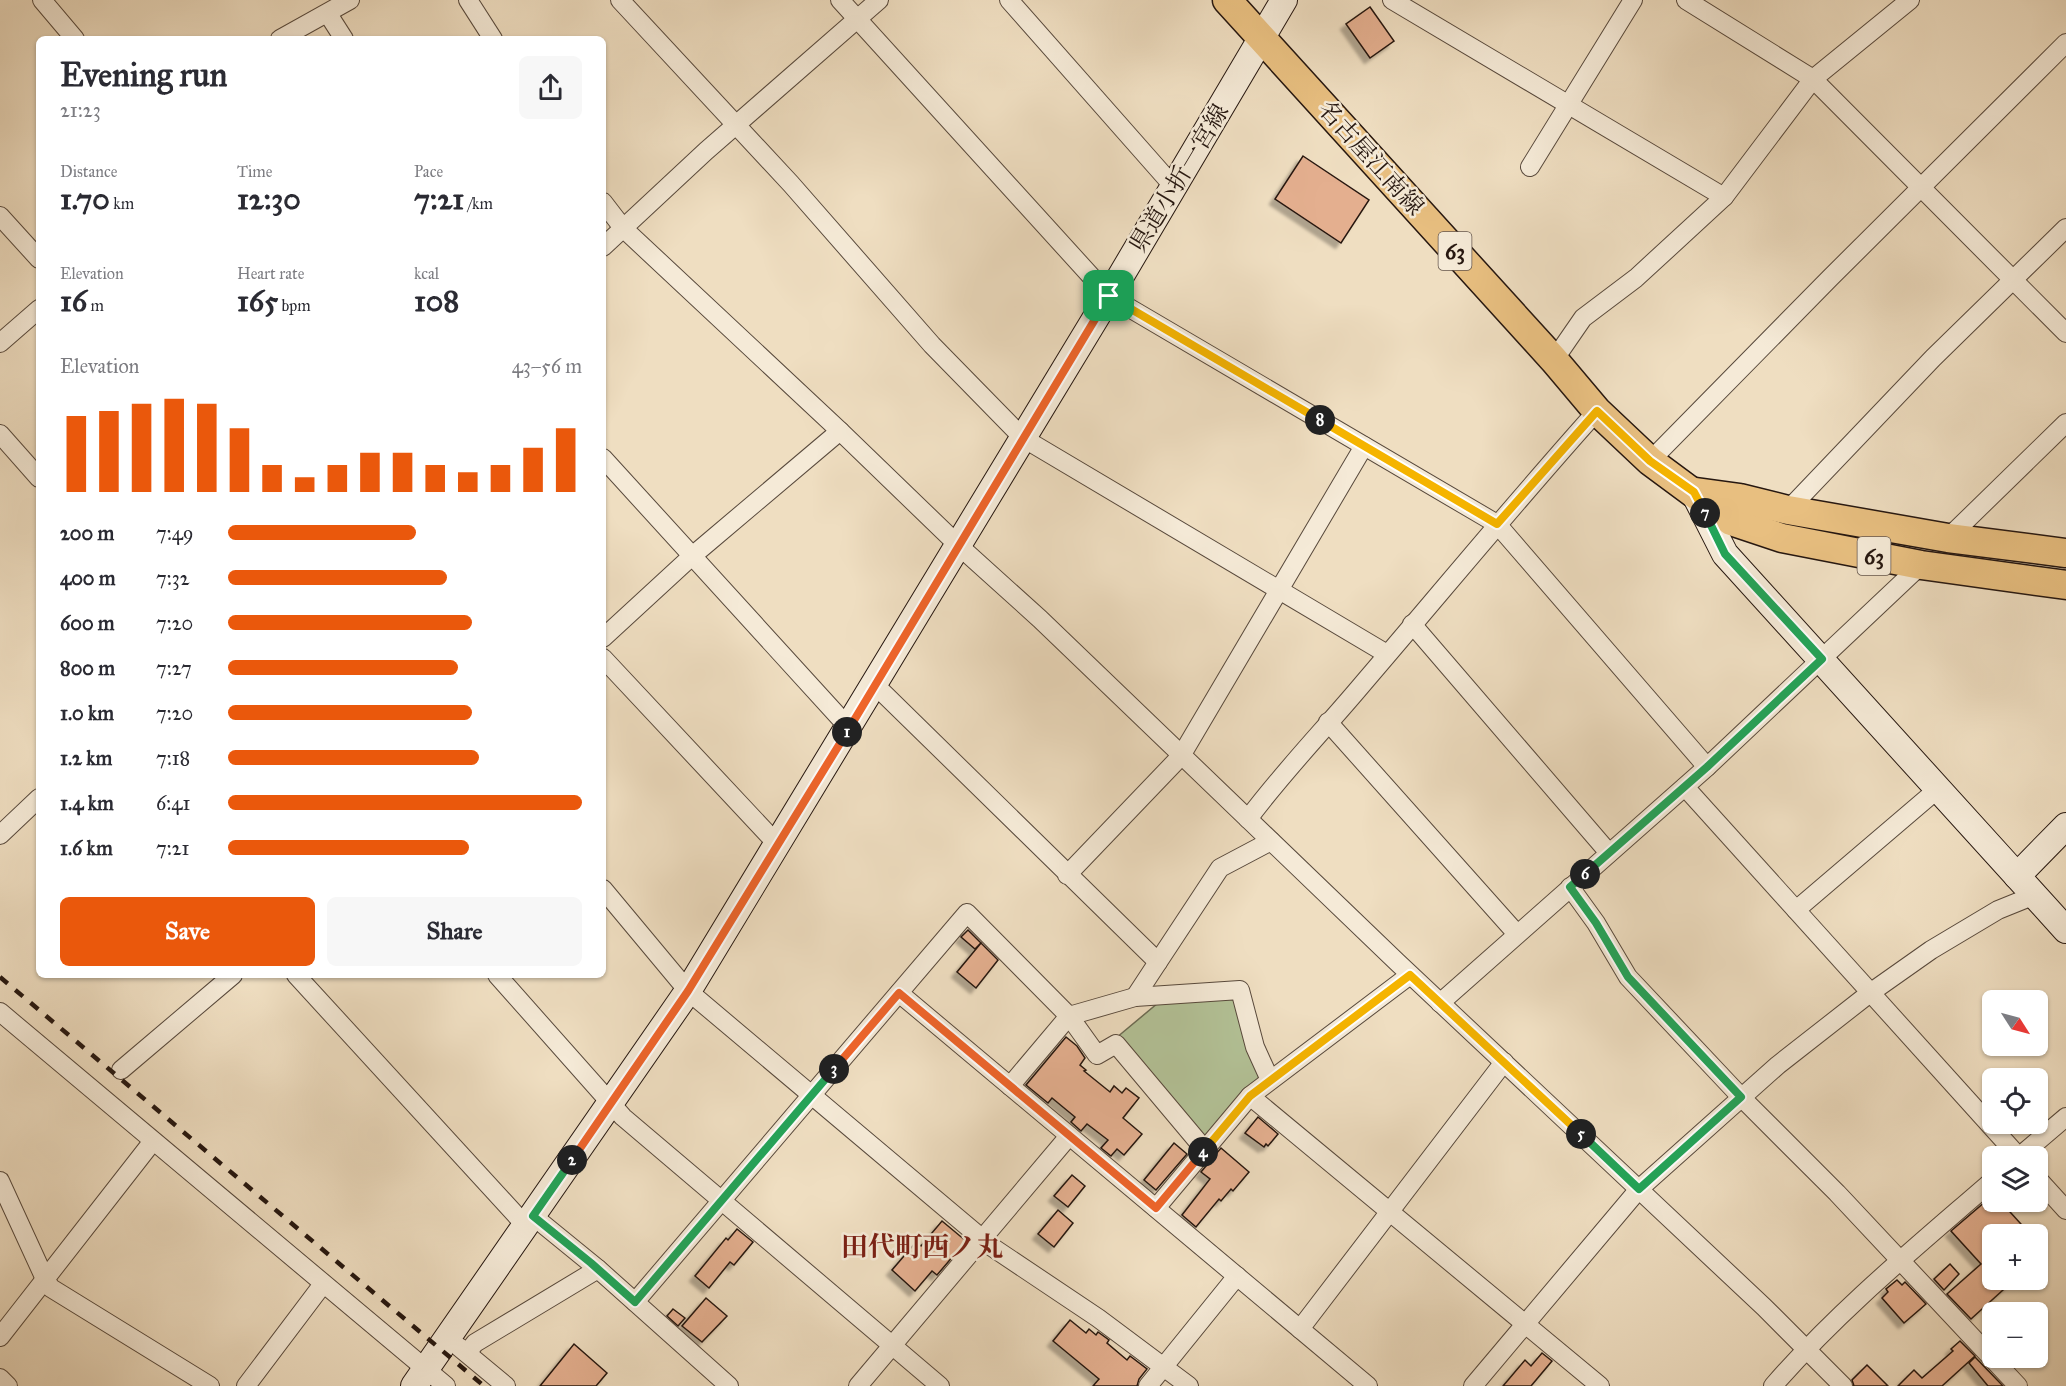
<!DOCTYPE html>
<meta charset="utf-8">
<style>
body{margin:0;font-family:"IM FELL Great Primer","Noto Serif JP",serif;background:#f7f7f7;color:#2b2b33;height:100vh;display:flex;flex-direction:column;font-size:22px;white-space:nowrap}
*{box-sizing:border-box;margin:0}
p{font-size:20px;color:#7c7c81}
.icon{flex:none;width:33px;height:33px;fill:none;stroke:currentColor;stroke-width:2;stroke-linecap:round;stroke-linejoin:round}
.map{position:relative;flex:1;overflow:hidden}
.sheet{position:absolute;left:36px;top:36px;width:570px;height:942px;display:flex;flex-direction:column;background:#fff;border-radius:9px;box-shadow:0 2px 4px #0004}
.sheet>*{flex:none}
.needle{width:39px;rotate:126deg}
.fabs{position:absolute;left:1982px;top:990px;display:grid;gap:12px}
.fabs a{display:grid;place-items:center;width:66px;height:66px;border-radius:9px;background:#fff;box-shadow:0 2px 4px #0004;font-size:30px}
.pin{position:absolute;display:grid;place-items:center;width:51px;height:51px;color:#fff;margin:-26px;border-radius:12px;box-shadow:0 3px 9px #0006}
.km{position:absolute;width:30px;height:30px;margin:-15px;border-radius:50%;background:#222;color:#fff;font-size:16px;line-height:30px;text-align:center}
.round{display:grid;place-items:center;flex:none;width:63px;height:63px;border-radius:9px;background:#f7f7f7}
.head{display:flex;align-items:center;justify-content:space-between;height:102px;padding:0 24px}
h1{font-size:33px;font-weight:800;line-height:45px}
.figures{display:grid;grid-template-columns:repeat(3,1fr);gap:9px;height:102px;padding:6px 24px}
.figures div{display:grid;align-content:center}
.figures b{font-size:30px;font-weight:800}
.figures small{font-size:16px;font-weight:400}
.figures p{font-size:16px}
.chart{height:168px;padding:12px 24px}
.chart p{display:flex;justify-content:space-between}
.chart svg{width:100%;height:108px;margin-top:6px;stroke:#ea580c;stroke-width:6}
.cta{display:flex;gap:12px;margin-top:auto;padding:12px 24px}
.cta a{flex:1;height:69px;border-radius:9px;background:#ea580c;color:#fff;font-size:24px;font-weight:800;line-height:69px;text-align:center}
.cta a+a{background:#f7f7f7;color:#2b2b33}
ul{padding:0 24px;list-style:none;font-size:20px}
li{display:grid;grid-template-columns:96px 72px 1fr;align-items:center;height:45px}
li i{height:15px;border-radius:8px;background:#ea580c}
.map>svg:first-child{display:block}
.green{fill:#b3c297;stroke:#6c6c54;stroke-width:1.5}
.building{fill:#e4af8f;stroke:#261710;stroke-width:1.5;filter:url(#shadow)}
.lines{fill:none;stroke-linecap:round;stroke-linejoin:round}
.street-casing{stroke:#58493c;stroke-width:20}
.secondary-casing{stroke:#261710;stroke-width:28}
.primary-casing{stroke:#261710;stroke-width:31}
.street{stroke:#f5ead7;stroke-width:18}
.secondary{stroke:#f5ead7;stroke-width:26}
.primary{stroke:#e8bf80;stroke-width:28}
.rail{stroke:#261710;stroke-width:4.5;stroke-dasharray:10 10;stroke-linecap:butt}
.split-1-casing{stroke:#fff;stroke-width:12}
.split-2-casing{stroke:#fff;stroke-width:12}
.split-3-casing{stroke:#fff;stroke-width:12}
.split-4-casing{stroke:#fff;stroke-width:12}
.split-5-casing{stroke:#fff;stroke-width:12}
.split-6-casing{stroke:#fff;stroke-width:12}
.split-7-casing{stroke:#fff;stroke-width:12}
.split-8-casing{stroke:#fff;stroke-width:12}
.split-9-casing{stroke:#fff;stroke-width:12}
.split-1{stroke:#f0652b;stroke-width:8}
.split-2{stroke:#f0652b;stroke-width:8}
.split-3{stroke:#22a559;stroke-width:8}
.split-4{stroke:#f0652b;stroke-width:8}
.split-5{stroke:#f5b400;stroke-width:8}
.split-6{stroke:#22a559;stroke-width:8}
.split-7{stroke:#22a559;stroke-width:8}
.split-8{stroke:#f5b400;stroke-width:8}
.split-9{stroke:#f5b400;stroke-width:8}
.labels{text-anchor:middle;stroke-width:5;stroke-linejoin:round;paint-order:stroke}
.shield{fill:#f5ead7;stroke:#64564c;stroke-width:1.5}
.shield-label{font-size:22px;font-weight:bold;fill:#261710}
.street-label{font-size:24px;fill:#261710;stroke:#f5ead7}
.quarter-label{font-size:27px;font-weight:bold;fill:#7a1f14;stroke:#f5ead7}
</style>
<div class="map">
<svg width="2066" height="1386" viewBox="0 0 2066 1386">
<defs>
<filter id="shadow"><feDropShadow dx="-5.5" dy="5.5" stdDeviation="1.5" flood-color="#0004"/></filter>
</defs>
<rect width="100%" height="100%" fill="#efdec1"/>
<filter id="stains"><feTurbulence type="fractalNoise" baseFrequency=".00333" numOctaves="4"/><feColorMatrix values="0 0 0 0 .2 0 0 0 0 .09 0 0 0 0 .02 0 0 0 .5 -.17"/></filter>
<radialGradient id="worn" r=".72"><stop offset=".6" stop-color="#630" stop-opacity="0"/><stop offset="1" stop-color="#630" stop-opacity=".3"/></radialGradient>
<path class="green" d="M1232 997 1238 1001 1260 1070 1258 1080 1203 1142 1116 1038 1158 1003Z"/>
<g class="building">
<path d="M1370 7 1394 41 1370 58 1346 24Z"/>
<path d="M1303 156 1369 200 1341 243 1275 199Z"/>
<path d="M968 930 981 943 975 949 961 937Z"/>
<path d="M981 943 998 960 976 988 957 972Z"/>
<path d="M1066 1037 1077 1046 1085 1058 1080 1065 1086 1070 1084 1071 1110 1092 1114 1086 1122 1093 1126 1088 1139 1098 1123 1118 1142 1134 1124 1155 1117 1149 1111 1156 1101 1148 1108 1140 1087 1124 1081 1131 1071 1122 1075 1117 1052 1098 1048 1103 1026 1085Z"/>
<path d="M1258 1117 1278 1134 1268 1146 1266 1144 1264 1147 1245 1133Z"/>
<path d="M1174 1143 1187 1154 1156 1190 1144 1180Z"/>
<path d="M1221 1148 1249 1172 1233 1191 1231 1189 1221 1201 1219 1199 1196 1227 1182 1215 1210 1179 1201 1172Z"/>
<path d="M1072 1175 1085 1186 1068 1207 1054 1196Z"/>
<path d="M1992 1196V1202H2001L2030 1234H1992V1280H2014L1971 1319 1947 1294 1981 1264 1951 1231Z"/>
<path d="M1058 1210 1073 1223 1054 1247 1038 1234Z"/>
<path d="M942 1221 966 1241 937 1275 932 1271 915 1291 892 1270 916 1242 921 1246Z"/>
<path d="M737 1229 753 1242 734 1265 730 1262 709 1288 695 1276 726 1238 728 1240Z"/>
<path d="M1950 1264 1959 1274 1944 1290 1934 1279Z"/>
<path d="M1897 1280 1902 1285 1905 1282 1926 1304 1904 1323 1882 1298 1888 1292 1886 1289Z"/>
<path d="M706 1298 727 1316 702 1342 682 1326Z"/>
<path d="M673 1309 685 1318 678 1326 667 1316Z"/>
<path d="M1070 1320 1086 1333 1089 1329 1096 1335 1098 1332 1109 1340 1107 1343 1127 1360 1130 1356 1147 1369 1139 1379 1137 1386H1093L1099 1379 1053 1341Z"/>
<path d="M1960 1341 1975 1356 1942 1386H1898L1914 1370 1922 1378 1953 1351 1951 1349Z"/>
<path d="M574 1344 607 1373 596 1386H540Z"/>
<path d="M1542 1353 1552 1361 1531 1386H1503L1525 1360 1531 1366Z"/>
<path d="M1975 1357 2003 1386H1988L1969 1363Z"/>
<path d="M1867 1365 1888 1386H1854L1852 1380Z"/>
</g>
<g class="lines">
<g class="street-casing">
<g id="street">
<path d="M42 0 75 39"/>
<path d="M468 0 493 39"/>
<path d="M620 0 791 184 932 345 1023 438 1387 654"/>
<path d="M840 0 1109 296 1497 524 1707 767"/>
<path d="M1009 0 1174 187"/>
<path d="M1392 0 1724 197"/>
<path d="M1686 0 1813 79 2066 333"/>
<path d="M328 14 344 39"/>
<path d="M280 39 350 0"/>
<path d="M1530 167 1633 0"/>
<path d="M603 202 623 228 840 431 958 545 1040 619 1397 962 1764 1307 1843 1386"/>
<path d="M0 216 39 259"/>
<path d="M603 247 706 151 879 0"/>
<path d="M0 343 39 309"/>
<path d="M1554 360 1583 318 1636 278 1724 197 1813 79 1910 0"/>
<path d="M0 434 39 478"/>
<path d="M603 458 849 728"/>
<path d="M1650 461 1830 278 2066 43"/>
<path d="M1788 510 1933 358 2066 228"/>
<path d="M1948 538 2066 423"/>
<path d="M1412 624 1609 853"/>
<path d="M603 638 691 557 840 431"/>
<path d="M603 658 778 845"/>
<path d="M875 685 1158 962 1220 868 1271 841"/>
<path d="M1328 722 1517 934"/>
<path d="M1685 787 2018 1156"/>
<path d="M1248 819C1283 772 1322 732 1360 687 1439 595 1516 501 1597 411"/>
<path d="M0 835 39 798"/>
<path d="M1067 875 1181 756 1364 446"/>
<path d="M1570 887 1596 923 1628 977 1741 1097 1837 1193 2018 1386"/>
<path d="M603 889 688 991 992 1247 1098 1318 1189 1386"/>
<path d="M1796 910 1939 788"/>
<path d="M296 975 526 1226"/>
<path d="M497 975 623 1117 940 1386"/>
<path d="M899 993 1368 1386"/>
<path d="M1135 997 1158 962"/>
<path d="M1440 1003 1707 767 1921 565"/>
<path d="M0 1012 446 1386"/>
<path d="M1069 1016 1097 1055 1116 1044 1205 1150"/>
<path d="M121 1070 233 975"/>
<path d="M1010 1086 1069 1016"/>
<path d="M1250 1096 1600 1386"/>
<path d="M2020 1156 2066 1117"/>
<path d="M2037 1178 2066 1210"/>
<path d="M0 1181 45 1279 51 1288 210 1386"/>
<path d="M1156 1208 1250 1096 1410 975"/>
<path d="M533 1216 598 1269 729 1386"/>
<path d="M635 1302 967 913 1069 1016 1135 997 1240 990 1255 1047 1270 1080"/>
<path d="M1300 1329 1504 1062"/>
<path d="M0 1337 153 1141"/>
<path d="M459 1347 506 1386"/>
<path d="M467 1353 475 1343 598 1269"/>
<path d="M0 1378 8 1386"/>
<path d="M246 1386 323 1284"/>
<path d="M858 1386 1069 1136"/>
<path d="M1148 1386 1237 1276"/>
<path d="M1473 1386 1639 1189 1778 1065 1870 993 1931 950 1998 910 2035 895"/>
<path d="M1773 1386C1839 1310 1916 1247 1992 1181"/>
</g>
</g>
<g class="secondary-casing">
<g id="secondary">
<path d="M1694 493 1725 554 2066 930"/>
<path d="M2017 876 2066 826"/>
<path d="M414 1386 688 991 1109 296 1284 0"/>
</g>
</g>
<g class="primary-casing">
<g id="primary">
<path d="M1227 0 1554 360 1597 411 1650 461 1731 521 1782 538 1921 565 2066 585"/>
<path d="M1696 492 1740 498 1788 510 1948 538 2066 553"/>
</g>
</g>
<use href="#street" class="street"/>
<use href="#secondary" class="secondary"/>
<use href="#primary" class="primary"/>
<path class="rail" d="M0 977 484 1386"/>
</g>
<g class="lines">
<g class="split-1-casing">
<path id="split-1" d="M847 732 1109 296"/>
</g>
<g class="split-2-casing">
<path id="split-2" d="M572 1160 688 991 847 732"/>
</g>
<g class="split-3-casing">
<path id="split-3" d="M572 1160 533 1216 591 1263 635 1302 834 1069"/>
</g>
<g class="split-4-casing">
<path id="split-4" d="M834 1069 899 993 1156 1208 1203 1152"/>
</g>
<g class="split-5-casing">
<path id="split-5" d="M1203 1152 1250 1096 1410 975 1581 1134"/>
</g>
<g class="split-6-casing">
<path id="split-6" d="M1581 1134 1639 1189 1741 1097 1628 977 1596 923 1570 887 1585 874"/>
</g>
<g class="split-7-casing">
<path id="split-7" d="M1585 874 1707 767 1822 659 1725 554 1705 513"/>
</g>
<g class="split-8-casing">
<path id="split-8" d="M1320 420 1497 524 1597 411 1650 461 1694 492 1705 513"/>
</g>
<g class="split-9-casing">
<path id="split-9" d="M1109 296 1320 420"/>
</g>
<use href="#split-1" class="split-1"/>
<use href="#split-2" class="split-2"/>
<use href="#split-3" class="split-3"/>
<use href="#split-4" class="split-4"/>
<use href="#split-5" class="split-5"/>
<use href="#split-6" class="split-6"/>
<use href="#split-7" class="split-7"/>
<use href="#split-8" class="split-8"/>
<use href="#split-9" class="split-9"/>
</g>
<g class="labels">
<g class="shield">
<rect x="1438.5" y="232" width="33" height="38" rx="4.5"/>
<rect x="1857.5" y="537" width="33" height="38" rx="4.5"/>
</g>
<g class="shield-label">
<text x="1455" y="259">63</text>
<text x="1874" y="564">63</text>
</g>
<g class="street-label">
<text transform="translate(1371 158) rotate(48)" y="8">名古屋江南線</text>
<text transform="translate(1179 178) rotate(-59)" y="8">県道小折一宮線</text>
</g>
<g class="quarter-label">
<text x="922" y="1256">田代町西ノ丸</text>
</g>
</g>
<rect width="100%" height="100%" filter="url(#stains)"/>
<rect width="100%" height="100%" fill="url(#worn)"/>
</svg>
<div class="fabs">
<a><svg class="needle" viewBox="-14 -14 28 28"><path d="M0-13l5 13h-10z" fill="#e53935"/><path d="M0 13l5-13h-10z" fill="#7c7c81"/></svg></a>
<a><svg class="icon" aria-label="locate" viewBox="0 0 24 24"><circle cx="12" cy="12" r="6"/><path d="M12 2v4M12 18v4M2 12h4M18 12h4"/></svg></a>
<a><svg class="icon" aria-label="layers" viewBox="0 0 24 24"><path d="M12 4l9 5-9 5-9-5zM3 14l9 5 9-5"/></svg></a>
<a>+</a>
<a>−</a>
</div>
<div class="pin" style="left:1109px;top:296px;background:#1e9e55"><svg class="icon" aria-label="arrive" viewBox="0 0 24 24"><path d="M6 21V4h12l-3 4 3 4H6"/></svg></div>
<b class="km" style="left:847px;top:732px">1</b>
<b class="km" style="left:572px;top:1160px">2</b>
<b class="km" style="left:834px;top:1069px">3</b>
<b class="km" style="left:1203px;top:1152px">4</b>
<b class="km" style="left:1581px;top:1134px">5</b>
<b class="km" style="left:1585px;top:874px">6</b>
<b class="km" style="left:1705px;top:513px">7</b>
<b class="km" style="left:1320px;top:420px">8</b>
<section class="sheet">
<div class="head"><div><h1>Evening run</h1><p>21:23</p></div><a class="round"><svg class="icon" aria-label="share" viewBox="0 0 24 24"><path d="M12 15V3M7 8l5-5 5 5M5 13v7h14v-7"/></svg></a></div>
<div class="figures">
<div><p>Distance</p><b>1.70<small> km</small></b></div>
<div><p>Time</p><b>12:30</b></div>
<div><p>Pace</p><b>7:21<small> /km</small></b></div>
</div>
<div class="figures">
<div><p>Elevation</p><b>16<small> m</small></b></div>
<div><p>Heart rate</p><b>165<small> bpm</small></b></div>
<div><p>kcal</p><b>108</b></div>
</div>
<div class="chart"><p><span>Elevation</span>43–56 m</p>
<svg viewBox="0 0 160 44" preserveAspectRatio="none"><path d="M5 44V13M15 44V11M25 44V8M35 44V6M45 44V8M55 44V18M65 44V33M75 44V38M85 44V33M95 44V28M105 44V28M115 44V33M125 44V36M135 44V33M145 44V26M155 44V18"/></svg>
</div>
<ul>
<li><b>200 m</b>7:49<i style="width:53%"></i></li>
<li><b>400 m</b>7:32<i style="width:62%"></i></li>
<li><b>600 m</b>7:20<i style="width:69%"></i></li>
<li><b>800 m</b>7:27<i style="width:65%"></i></li>
<li><b>1.0 km</b>7:20<i style="width:69%"></i></li>
<li><b>1.2 km</b>7:18<i style="width:71%"></i></li>
<li><b>1.4 km</b>6:41<i style="width:100%"></i></li>
<li><b>1.6 km</b>7:21<i style="width:68%"></i></li>
</ul>
<div class="cta"><a>Save</a><a>Share</a></div>
</section>
</div>
